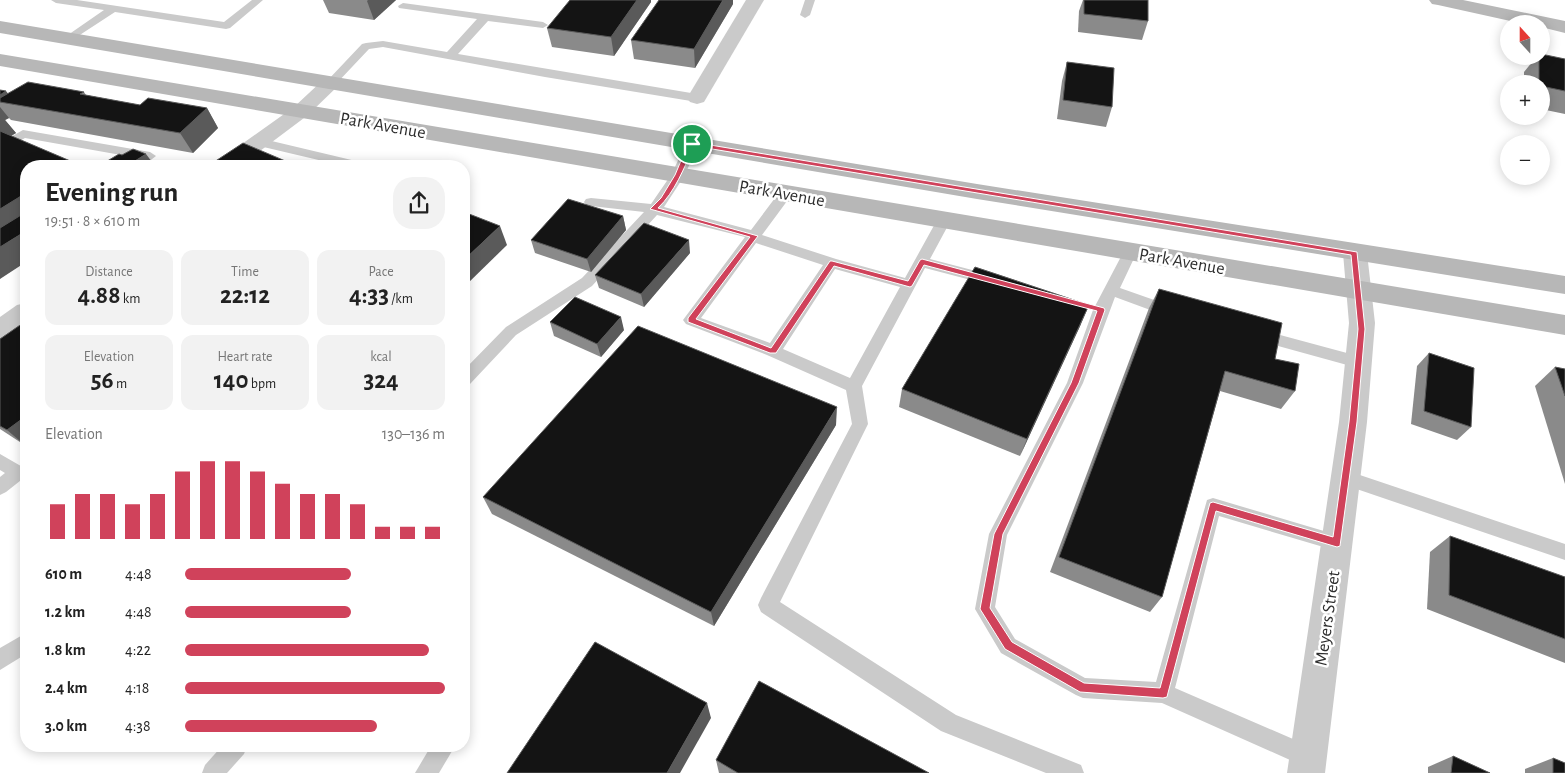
<!DOCTYPE html>
<meta charset="utf-8">
<style>
body{margin:0;font-family:"Alegreya Sans",sans-serif;background:#f2f2f2;color:#222;height:100vh;display:flex;flex-direction:column;font-size:19px;white-space:nowrap}
*{box-sizing:border-box;margin:0}
p{font-size:16px;color:#767676}
.icon{flex:none;width:28px;height:28px;fill:none;stroke:currentColor;stroke-width:2;stroke-linecap:round;stroke-linejoin:round}
.map{position:relative;flex:1;overflow:hidden}
.sheet{position:absolute;left:20px;top:160px;width:450px;height:592px;display:flex;flex-direction:column;background:#fff;border-radius:20px;box-shadow:0 2px 12px #0003}
.sheet>*{flex:none}
.needle{width:32px;rotate:339deg}
.buttons{position:absolute;left:1500px;top:15px;display:grid;gap:10px}
.buttons a{display:grid;place-items:center;width:50px;height:50px;border-radius:50%;background:#fff;box-shadow:0 2px 12px #0003;font-size:25px}
.pin{position:absolute;display:grid;place-items:center;width:42px;height:42px;color:#fff;margin:-21px;border:2px solid #fff;border-radius:50%;box-shadow:0 1px 5px #0007}
.round{display:grid;place-items:center;flex:none;width:52px;height:52px;border-radius:20px;background:#f2f2f2}
.summary{display:flex;align-items:center;justify-content:space-between;height:85px;padding:0 25px}
h1{font-size:28px;font-weight:600;line-height:38px}
.stats{display:grid;grid-template-columns:repeat(3,1fr);gap:8px;height:85px;padding:5px 25px}
.stats div{display:grid;align-content:center;border-radius:12px;background:#f2f2f2;text-align:center}
.stats b{font-size:25px;font-weight:600}
.stats small{font-size:14px;font-weight:400}
.stats p{font-size:14px}
.chart{height:140px;padding:10px 25px}
.chart p{display:flex;justify-content:space-between}
.chart svg{width:100%;height:90px;margin-top:5px;stroke:#d0425b;stroke-width:6}
ul{padding:0 25px;list-style:none;font-size:16px}
li{display:grid;grid-template-columns:80px 60px 1fr;align-items:center;height:38px}
li i{height:12px;border-radius:6px;background:#d0425b}
.map>svg:first-child{display:block}
.lines{fill:none;stroke-linecap:round;stroke-linejoin:round}
.lane{fill:#cacaca;fill-rule:evenodd}
.street{fill:#cacaca;fill-rule:evenodd}
.secondary{fill:#b7b7b7;fill-rule:evenodd}
.wall{fill:#8a8a8a}
.shaded-wall{fill:#5a5a5a}
.building{fill:#141414;stroke:#5a5a5a}
.route{fill:#d0425b;stroke:#fff;fill-rule:evenodd}
.labels{text-anchor:middle;stroke-width:5;stroke-linejoin:round;paint-order:stroke}
.street-label{font-size:18px;fill:#2d2d2d;stroke:#fff}
</style>
<div class="map">
<svg width="1565" height="773" viewBox="0 0 1565 773">
<rect width="100%" height="100%" fill="#fff"/>
<g class="lines">
<g class="lane">
<path d="M51 0H77L224 22 252 0H263L230 28 226 29 115 12 69 42 65 41 63 39 65 37 104 10 56 3Z"/>
<path d="M805 0H815L810 15 805 18 800 15Z"/>
<path d="M403 3 543 22 548 25 543 28 488 21 458 54 697 94 703 98 697 102 545 77 383 47 369 49 335 85H327L325 83 327 81 362 44 366 43 383 41 447 52 477 19 399 8 398 6Z"/>
<path d="M23 130 150 152 156 156 143 166H128L138 158 25 138 0 152V143Z"/>
<path d="M259 138 360 162 366 166H344L255 145 253 142Z"/>
<path d="M692 140 698 144 685 175 664 207 751 230 781 190H791L793 193 762 235 836 259 905 278 937 220 939 217H949L951 220 930 259 995 276 997 280 995 284 990 285 925 268 862 386 868 424 780 602 956 715 1081 765 1084 773H1046L941 731 761 612 758 605 761 598 852 424 846 390 767 355 686 324 683 320 686 316 745 237 657 215 592 286 516 335 470 384 464 386V370L506 327 582 278 644 212 591 206 586 205 584 202 586 199 591 198 651 204 671 175 686 144ZM756 243 823 265 770 343 701 318ZM835 269 900 287 850 378 783 349Z"/>
<path d="M1130 247 1135 249 1137 252 1120 288 1177 308 1180 312 1177 316 1172 318 1115 297 1083 383 1007 535 995 607 1015 639 1085 678 1156 682 1207 500 1213 498 1344 537 1346 543 1344 549 1337 551 1219 516 1175 688 1316 749 1319 757 1316 765 1308 768 1162 703 1083 698 1076 695 1001 653 975 609 989 534 1067 383 1093 310 1125 249Z"/>
<path d="M1258 329 1358 356 1364 358 1366 362 1364 366 1358 368 1253 339 1250 335 1253 331Z"/>
<path d="M0 454 26 469 25 477 6 492 0 495V477L5 473 0 470Z"/>
<path d="M1345 470 1565 544V560L1339 483 1336 478 1339 473Z"/>
<path d="M26 633V654L0 670V648Z"/>
<path d="M222 746H247L244 754 227 773H202L205 765Z"/>
<path d="M431 746H455L439 773H415Z"/>
</g>
<g class="street">
<path d="M746 0H764L704 102 697 104 690 102 687 98Z"/>
<path d="M331 77 338 79 341 83 308 115 240 166H215L218 161 294 107 324 79Z"/>
<path d="M1355 245 1364 247 1367 253 1375 323 1367 422 1325 773H1287L1339 422 1349 323 1343 253 1346 247Z"/>
<path d="M26 303V325L9 337 0 340V317L17 305Z"/>
</g>
<g class="secondary">
<path d="M1429 0H1463L1565 21V33L1541 27V24H1524L1438 5 1432 4Z"/>
<path d="M0 21 977 184 1565 276V294L977 199 0 33Z"/>
<path d="M0 54 1565 315V335L0 66Z"/>
</g>
</g>
<g class="wall">
<path d="M323 0H396L374 20 329 13Z"/>
<path d="M637 0H651V2L614 56 552 47 547 28Z"/>
<path d="M1083 0H1148V21L1142 40 1078 32 1079 11Z"/>
<path d="M733 4 695 68 634 59 631 40Z"/>
<path d="M1537 56 1565 59V114L1541 109V84H1524V72Z"/>
<path d="M1067 62 1112 107 1106 127 1057 119 1062 81Z"/>
<path d="M0 90 8 94 84 92 86 95 140 105 207 108 218 128 193 153 11 120 9 118 5 120 16 133 11 136 75 163 77 166H26L0 279Z"/>
<path d="M623 216 626 230 591 272 535 253 531 240Z"/>
<path d="M690 253 644 307 599 288 595 275Z"/>
<path d="M1159 289 1275 359 1295 391 1281 409 1220 391 1162 597 1150 612 1050 572 1149 308Z"/>
<path d="M26 321V446L0 429V339Z"/>
<path d="M550 322 624 330 601 357 554 336Z"/>
<path d="M1081 324 1020 456 899 407 902 389Z"/>
<path d="M1429 353 1471 427 1457 440 1411 424 1417 366Z"/>
<path d="M1555 367 1565 369V484L1535 386Z"/>
<path d="M836 425 714 626 492 514 483 497Z"/>
<path d="M1450 536 1565 577V663L1427 609 1430 552Z"/>
<path d="M1453 756 1490 773H1428V767Z"/>
<path d="M1553 758 1565 773H1525V769Z"/>
<path d="M716 760 929 773H719Z"/>
</g>
<g class="shaded-wall">
<path d="M368 0H396L374 20 367 1Z"/>
<path d="M637 0H651V2L614 56 611 37Z"/>
<path d="M723 0H733V4L695 68 694 49Z"/>
<path d="M6 91 17 105 0 102V95Z"/>
<path d="M0 107 9 118 5 120 16 133 0 142Z"/>
<path d="M207 108 218 128 193 153 180 133Z"/>
<path d="M146 154 155 166H127Z"/>
<path d="M26 193V224L0 240V209Z"/>
<path d="M623 216 626 230 591 272 587 259Z"/>
<path d="M500 226 507 245 464 287V260Z"/>
<path d="M26 231V262L0 279V247Z"/>
<path d="M689 240 690 253 644 307 641 294Z"/>
<path d="M1089 305 1081 324 1020 456 1027 439Z"/>
<path d="M621 317 624 330 601 357 597 344Z"/>
<path d="M837 407 836 425 714 626 711 612Z"/>
<path d="M26 416V446L7 430Z"/>
<path d="M707 703 711 718 680 773H667Z"/>
</g>
<g class="building">
<path d="M570 0H637L611 37 547 28Z"/>
<path d="M659 0H723L694 49 631 40Z"/>
<path d="M1084 0H1148V21L1084 14Z"/>
<path d="M1541 54 1565 59V91L1541 86V84H1539V56H1541Z"/>
<path d="M1067 62 1114 68 1112 107 1063 100Z"/>
<path d="M28 82 84 92 80 94 140 105 148 98 207 108 180 133 0 102V98Z"/>
<path d="M0 90 6 91 0 95Z"/>
<path d="M0 131 75 163 70 166H26V193L0 209Z"/>
<path d="M243 143 297 166H208Z"/>
<path d="M133 149 146 154 127 166H99L119 154 122 155Z"/>
<path d="M568 199 623 216 587 259 531 240Z"/>
<path d="M26 212V231L0 247V228Z"/>
<path d="M464 212 500 226 464 260Z"/>
<path d="M644 223 689 240 641 294 595 275Z"/>
<path d="M975 267 1089 305 1027 439 902 389Z"/>
<path d="M1159 289 1282 323 1275 359 1299 364 1295 391 1225 371 1162 597 1059 557Z"/>
<path d="M575 297 621 317 597 344 550 322Z"/>
<path d="M26 321V416L7 430 0 426V339Z"/>
<path d="M638 326 837 407 711 612 483 497Z"/>
<path d="M1429 353 1474 368 1471 427 1424 411Z"/>
<path d="M1555 367 1565 369V396Z"/>
<path d="M1450 536 1565 577V639L1449 595Z"/>
<path d="M595 642 707 703 667 773H507Z"/>
<path d="M759 681 929 773H738L716 760Z"/>
<path d="M1453 756 1490 773H1451Z"/>
<path d="M1553 758 1565 763V773H1553Z"/>
</g>
<path class="route" d="M692 142 1357 252 1365 329 1357 422 1340 546 1337 547 1216 511 1168 693 1167 697 1163 698 1080 692 1005 649 980 609 994 534 1071 383 1097 311 924 265 912 286 910 287 834 266 776 353H770L688 322V318L750 237 650 209 661 198 675 175 688 144ZM694 146 1351 255 1358 329 1349 422 1333 537 1213 502 1210 503 1160 688 1084 683 1012 642 990 608 1003 534 1079 383 1105 310 1104 308 922 259 920 260 908 281 832 261H830L771 348 696 319 758 236 658 208C675 192 684 168 694 146Z"/>
<g class="labels">
<g class="street-label">
<text transform="translate(383 125) rotate(10)" y="6">Park Avenue</text>
<text transform="translate(782 193) rotate(10)" y="6">Park Avenue</text>
<text transform="translate(1182 261) rotate(10)" y="6">Park Avenue</text>
<text transform="translate(1327 618) rotate(-82)" y="6">Meyers Street</text>
</g>
</g>
</svg>
<div class="buttons">
<a><svg class="needle" viewBox="-14 -14 28 28"><path d="M0-13l5 13h-10z" fill="#e53935"/><path d="M0 13l5-13h-10z" fill="#767676"/></svg></a>
<a>+</a>
<a>−</a>
</div>
<div class="pin" style="left:692px;top:144px;background:#1e9e55"><svg class="icon" aria-label="arrive" viewBox="0 0 24 24"><path d="M6 21V4h12l-3 4 3 4H6"/></svg></div>
<section class="sheet">
<div class="summary"><div><h1>Evening run</h1><p>19:51 · 8 × 610 m</p></div><a class="round"><svg class="icon" aria-label="share" viewBox="0 0 24 24"><path d="M12 15V3M7 8l5-5 5 5M5 13v7h14v-7"/></svg></a></div>
<div class="stats">
<div><p>Distance</p><b>4.88<small> km</small></b></div>
<div><p>Time</p><b>22:12</b></div>
<div><p>Pace</p><b>4:33<small> /km</small></b></div>
</div>
<div class="stats">
<div><p>Elevation</p><b>56<small> m</small></b></div>
<div><p>Heart rate</p><b>140<small> bpm</small></b></div>
<div><p>kcal</p><b>324</b></div>
</div>
<div class="chart"><p><span>Elevation</span>130–136 m</p>
<svg viewBox="0 0 160 44" preserveAspectRatio="none"><path d="M5 44V27M15 44V22M25 44V22M35 44V27M45 44V22M55 44V11M65 44V6M75 44V6M85 44V11M95 44V17M105 44V22M115 44V22M125 44V27M135 44V38M145 44V38M155 44V38"/></svg>
</div>
<ul>
<li><b>610 m</b>4:48<i style="width:64%"></i></li>
<li><b>1.2 km</b>4:48<i style="width:64%"></i></li>
<li><b>1.8 km</b>4:22<i style="width:94%"></i></li>
<li><b>2.4 km</b>4:18<i style="width:100%"></i></li>
<li><b>3.0 km</b>4:38<i style="width:74%"></i></li>
</ul>
</section>
</div>
